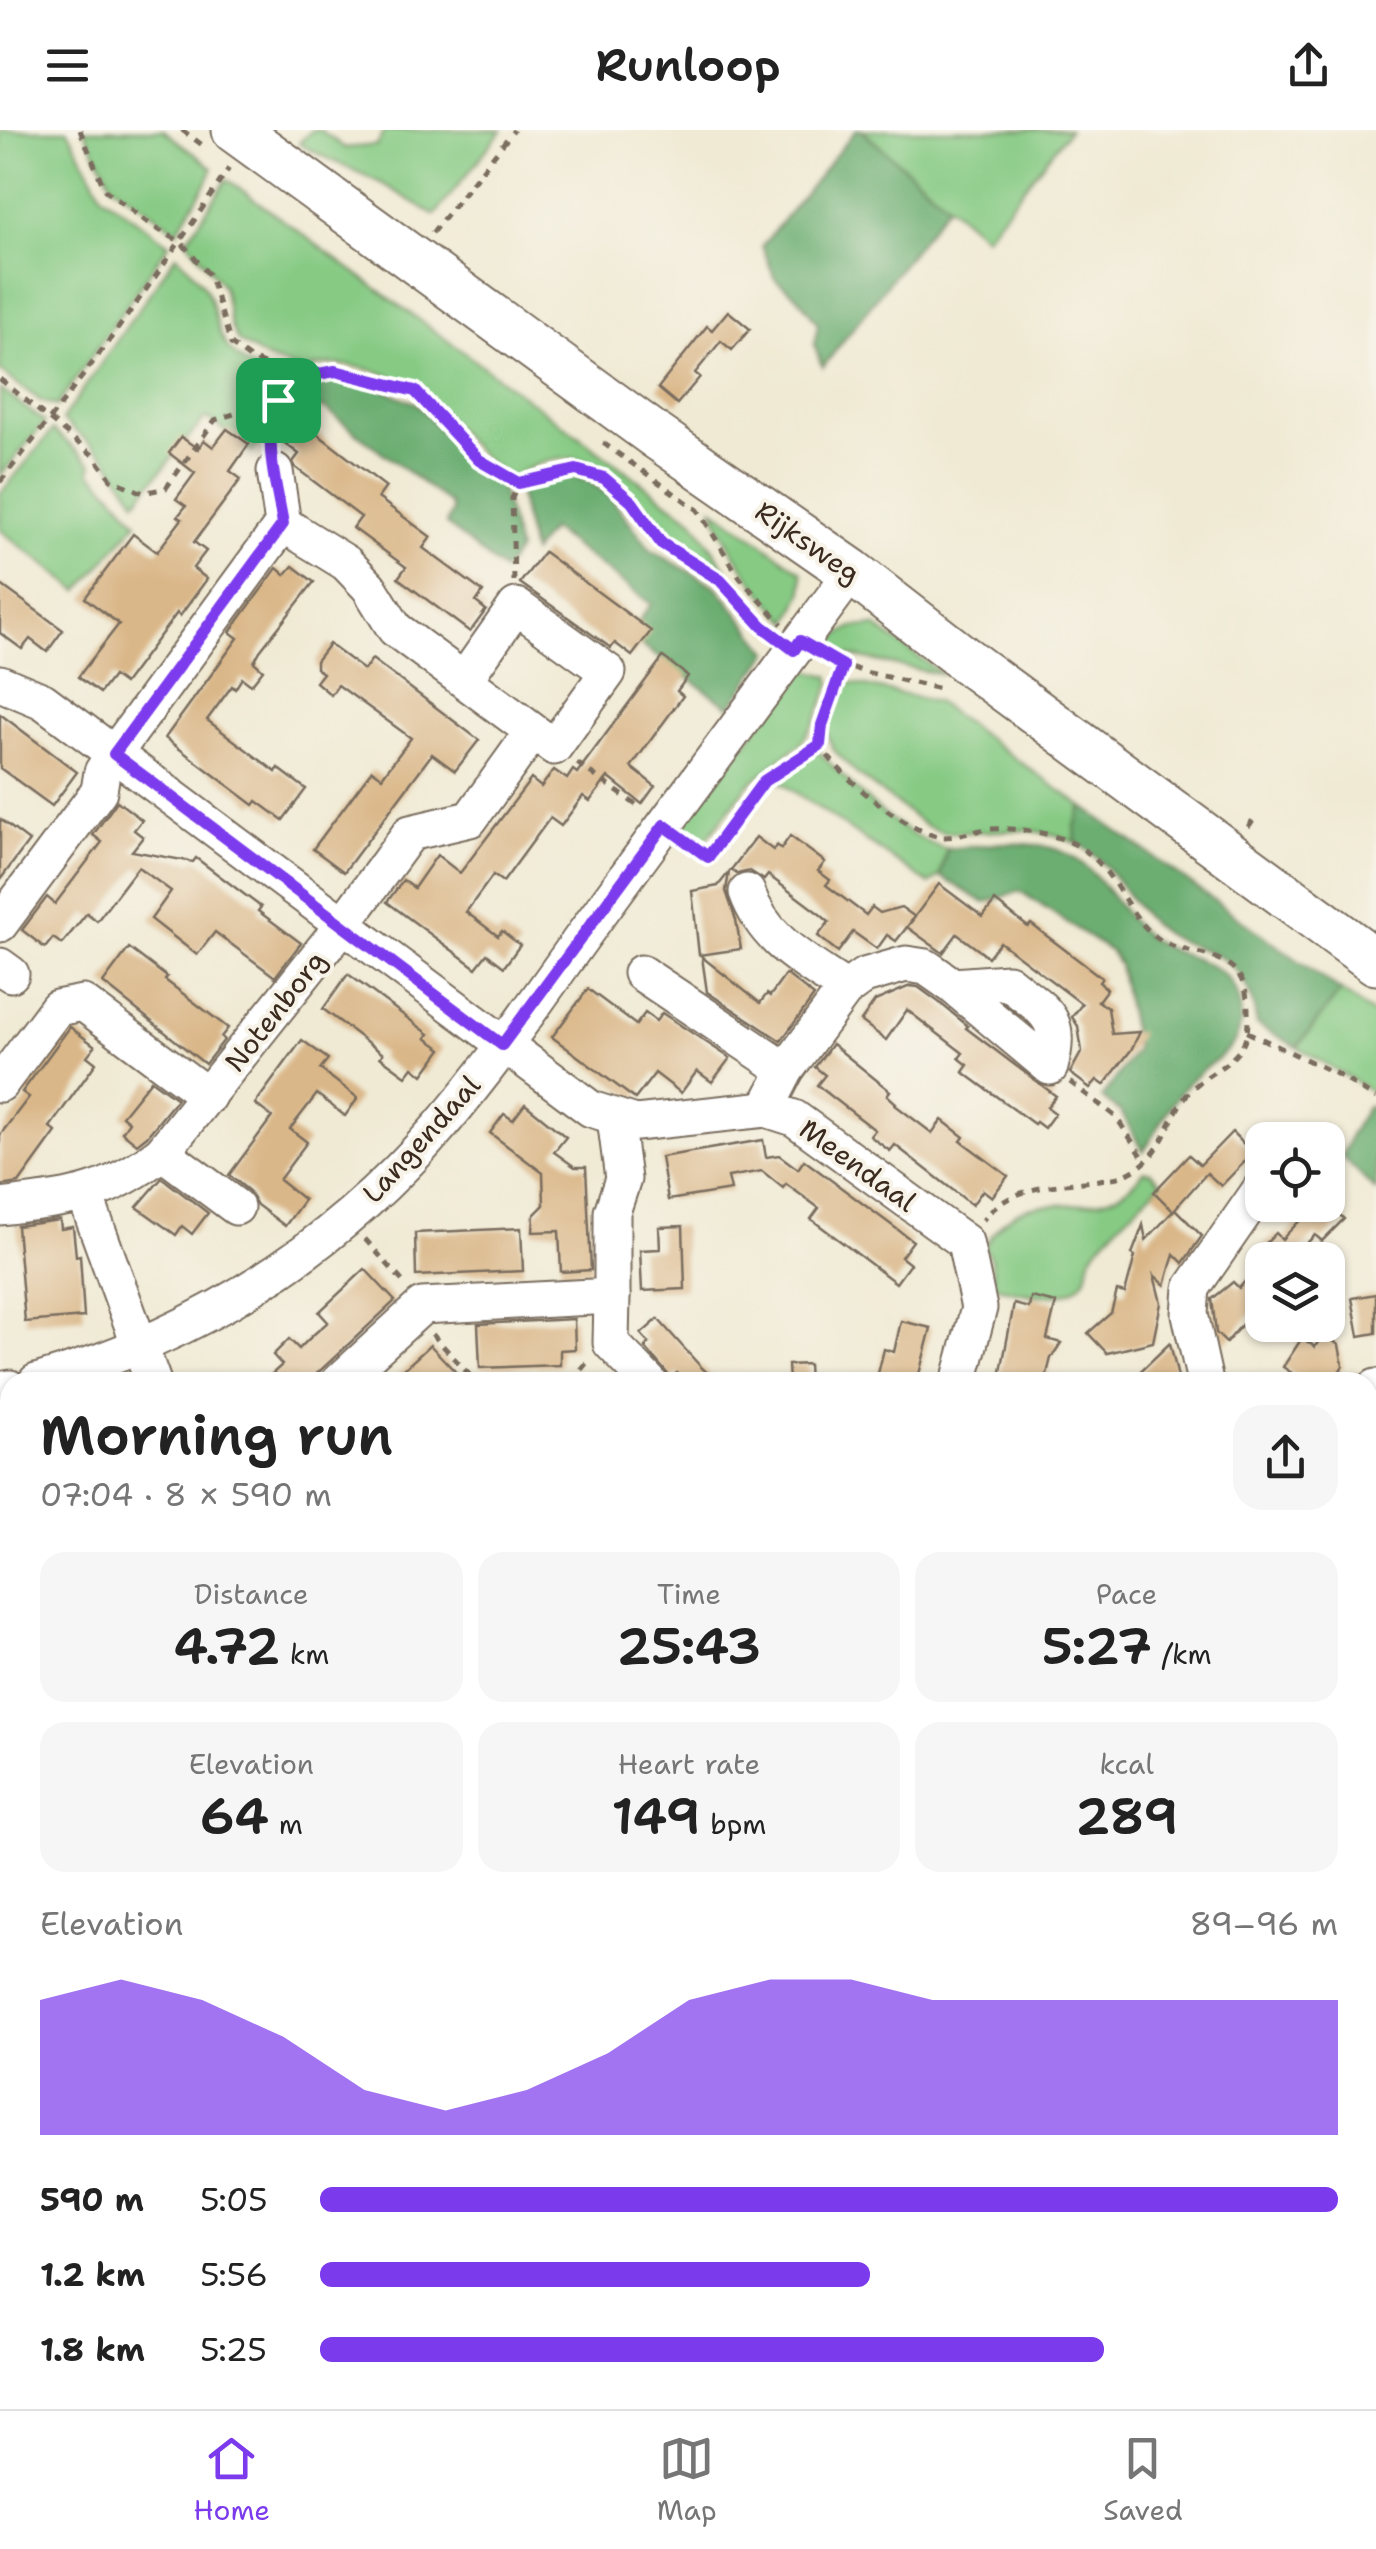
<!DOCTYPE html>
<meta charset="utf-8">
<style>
body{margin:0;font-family:"Shantell Sans",sans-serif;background:#f6f6f6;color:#222;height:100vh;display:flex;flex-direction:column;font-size:38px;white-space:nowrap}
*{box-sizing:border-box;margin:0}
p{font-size:32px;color:#767676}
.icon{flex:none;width:55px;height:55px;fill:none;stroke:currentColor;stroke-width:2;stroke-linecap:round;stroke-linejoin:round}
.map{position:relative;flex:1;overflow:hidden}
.details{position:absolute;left:0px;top:1242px;width:1378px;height:1038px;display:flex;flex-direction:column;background:#fff;border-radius:30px 30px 0 0;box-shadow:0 2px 8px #0004}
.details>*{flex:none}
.fabs{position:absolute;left:1245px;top:992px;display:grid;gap:20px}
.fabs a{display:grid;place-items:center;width:100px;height:100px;border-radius:20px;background:#fff;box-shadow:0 2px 8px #0004;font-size:50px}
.pin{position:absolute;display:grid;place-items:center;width:85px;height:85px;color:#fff;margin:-42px;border-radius:20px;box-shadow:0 5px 15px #0006}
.round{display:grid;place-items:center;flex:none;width:105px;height:105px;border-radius:30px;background:#f6f6f6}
.summary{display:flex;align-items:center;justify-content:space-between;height:170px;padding:0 40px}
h1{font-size:55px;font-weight:600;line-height:75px}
.figures{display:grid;grid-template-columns:repeat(3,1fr);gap:15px;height:170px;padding:10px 40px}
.figures div{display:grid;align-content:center;border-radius:25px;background:#f6f6f6;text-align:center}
.figures b{font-size:50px;font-weight:600}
.figures small{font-size:28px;font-weight:400}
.figures p{font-size:28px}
.chart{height:280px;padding:20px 40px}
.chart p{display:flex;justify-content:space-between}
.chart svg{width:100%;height:180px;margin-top:10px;fill:#7c3aed;opacity:.7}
ul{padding:0 40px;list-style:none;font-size:32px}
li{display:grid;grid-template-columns:160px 120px 1fr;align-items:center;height:75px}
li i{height:25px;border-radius:12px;background:#7c3aed}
header{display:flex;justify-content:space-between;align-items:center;height:130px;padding:0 40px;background:#fff;font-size:45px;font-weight:600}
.tab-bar{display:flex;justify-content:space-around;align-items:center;height:140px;border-top:2px solid #e0e0e0;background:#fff;font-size:28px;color:#767676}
.tab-bar a{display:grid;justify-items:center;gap:5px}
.tab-bar .active{color:#7c3aed}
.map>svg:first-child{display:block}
.green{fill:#86ca84;stroke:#607a51;stroke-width:2.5}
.forest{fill:#6cae72;stroke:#546c48;stroke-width:2.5}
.building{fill:#dab789}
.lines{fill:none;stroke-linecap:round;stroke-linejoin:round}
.minor-casing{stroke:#7a6d5e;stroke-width:39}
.major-casing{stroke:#7a6d5e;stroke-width:49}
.path{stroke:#7a6d5e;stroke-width:5;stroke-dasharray:8 8;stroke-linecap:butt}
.minor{stroke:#fff;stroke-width:35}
.major{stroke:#fff;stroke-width:45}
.route-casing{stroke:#fff;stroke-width:20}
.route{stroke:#7c3aed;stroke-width:12}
.labels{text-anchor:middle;stroke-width:8;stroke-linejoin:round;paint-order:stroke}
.street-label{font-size:28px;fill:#3b2a1e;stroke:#f7f3e8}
</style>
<header><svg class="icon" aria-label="menu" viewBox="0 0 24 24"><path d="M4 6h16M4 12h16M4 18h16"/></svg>Runloop<svg class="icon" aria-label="share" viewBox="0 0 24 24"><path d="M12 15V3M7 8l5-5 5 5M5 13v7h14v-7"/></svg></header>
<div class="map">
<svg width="1376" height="2279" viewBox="0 0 1376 2279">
<rect width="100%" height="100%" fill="#f7f3e8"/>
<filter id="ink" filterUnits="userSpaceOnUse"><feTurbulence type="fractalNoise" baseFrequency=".01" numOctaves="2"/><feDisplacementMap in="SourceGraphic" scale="20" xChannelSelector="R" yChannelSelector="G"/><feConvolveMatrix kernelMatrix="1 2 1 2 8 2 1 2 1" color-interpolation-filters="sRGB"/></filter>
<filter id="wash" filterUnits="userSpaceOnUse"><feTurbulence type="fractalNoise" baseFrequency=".0048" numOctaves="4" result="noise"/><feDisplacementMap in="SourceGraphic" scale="40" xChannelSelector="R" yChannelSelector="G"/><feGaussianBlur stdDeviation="2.25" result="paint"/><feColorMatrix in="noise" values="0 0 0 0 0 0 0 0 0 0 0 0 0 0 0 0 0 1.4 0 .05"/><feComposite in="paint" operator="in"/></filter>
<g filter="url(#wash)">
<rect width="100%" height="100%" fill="#f0ead4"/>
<g class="green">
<path d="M0 0H68L102 65 169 114 57 276 41 271 0 241Z"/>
<path d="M84 0H163L213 38 207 52 177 101 112 54Z"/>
<path d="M312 0H320L345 18 377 15 385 0H502L435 85 383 54 308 19 299 13Z"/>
<path d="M861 0H1069L985 107Z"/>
<path d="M227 49 694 391 726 439C711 434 696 429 683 419 624 374 606 290 510 348 448 308 440 251 357 237 337 233 323 233 304 241L267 229 238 211 231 197 223 156 187 110Z"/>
<path d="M176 125C191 138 203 151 210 169 216 187 218 207 231 221 246 238 267 245 287 253 263 275 268 307 252 322L210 290 204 289 136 371 105 326 62 290Z"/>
<path d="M0 259 45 292 0 346Z"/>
<path d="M53 300 92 334 90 342C109 357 121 374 137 392L79 461 0 400V364Z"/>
<path d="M713 378 802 442 803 461 789 492C758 462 726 419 713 378Z"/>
<path d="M875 496 944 545 841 524 823 514 853 497Z"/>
<path d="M803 539 829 546 831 554 815 592 800 614 748 655 702 715 679 699Z"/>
<path d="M848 552 936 572 1082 676 1075 696 1076 713 1056 705 1027 700 945 703 926 696 857 644 833 619 824 596Z"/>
<path d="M811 614C849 652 893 704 947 719L940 746 929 754 776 649 796 634Z"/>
<path d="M1341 861 1376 887V964L1297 917Z"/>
<path d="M1144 1041 1151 1042 1161 1052C1142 1073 1105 1104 1091 1127 1087 1133 1089 1142 1085 1149 1068 1175 1018 1164 995 1156L991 1129 984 1117C1022 1052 1059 1088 1114 1066 1127 1061 1135 1051 1144 1041Z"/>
<path d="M1376 1465V1739L1368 1729V1472Z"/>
<path d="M0 2152 10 2165V2270H33L30 2279H0Z"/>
</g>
<g class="forest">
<path d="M856 0H861L948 75 823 237 814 215 818 194 798 167 775 149 762 116Z"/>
<path d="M330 247 362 251 416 273 473 336 500 354 518 420 503 441 446 394 452 381 450 374 324 278 284 276 300 257Z"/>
<path d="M567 344 588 351 609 365 651 420 717 457 769 522 730 577 635 511 637 494 651 474 551 399 532 423 518 360Z"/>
<path d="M1082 676 1341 861 1297 917 1256 894C1255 876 1249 858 1238 843 1221 820 1193 819 1170 807 1130 785 1118 734 1076 713L1075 696Z"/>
<path d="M1003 713C1025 714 1051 714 1071 726 1105 746 1120 786 1150 809 1173 826 1204 826 1225 846 1236 856 1241 874 1241 888 1240 923 1211 929 1190 951 1171 970 1159 999 1143 1021L1121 982 1102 968 1136 919 1119 835 1111 822 1020 761 985 773 940 746 947 719Z"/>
<path d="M1368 976 1376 981V1061L1342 1027 1351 1003Z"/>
</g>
<g id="blocks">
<g class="building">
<path d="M728 181 750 199 732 220 721 211 695 243 700 247 677 274 658 258 707 196 712 200Z"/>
<path d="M298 289 386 357 378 368 431 407 423 418 483 462 476 472 486 480 470 502 398 448 406 437 353 398 361 387 296 338 293 332 299 324 282 311Z"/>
<path d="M227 299 249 314 230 341 241 349 194 412 206 421 193 438 207 449 180 486 177 483 124 554 113 546 100 563 78 547 119 494 85 468 133 404 157 422 182 389 178 386 186 376 176 369 195 343 169 323 181 307 198 319 204 310 213 317Z"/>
<path d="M544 422 651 501 632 526 615 513 611 518 520 453Z"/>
<path d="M293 436 314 452 260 521 254 532 263 540 251 555 242 548 235 559 232 556 207 590 276 642 278 638 306 659 283 690 257 671 254 675 165 608 238 508 230 502 277 438 285 445Z"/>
<path d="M0 454 63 500 47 522 30 509 22 519 0 503Z"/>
<path d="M329 514 364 540 372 529 479 610 455 641 432 624 344 742 313 719 372 640 382 647 411 608 338 555 331 565 316 552 323 543 316 538V531Z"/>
<path d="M663 527 688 546 677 561 683 566 631 637 655 656 642 674 608 647 590 671 583 666 561 696 550 688 503 752 493 745 466 782 498 806 502 801 520 815 504 837 487 824 476 838 387 772 403 750 414 758 437 725 460 743 531 649 541 657 554 640 567 649 573 640 577 643Z"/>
<path d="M0 584 77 642 52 676 0 638Z"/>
<path d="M117 671 142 690 134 700 143 707 132 721 193 732 196 728 261 777 258 781 301 813 275 847 215 802 197 825 151 789 171 761 138 737 97 791 87 783 62 814 53 808 45 818 22 800 47 767 55 774 102 712 93 705Z"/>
<path d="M0 689 29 711 0 750Z"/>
<path d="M790 706 825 732 818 741 830 750 826 755 866 785 872 777 880 783 901 777 915 787 896 811 887 805 877 819 853 802 838 822 818 806 829 792 821 785 768 745 764 750 750 741 737 744 731 740 756 707 773 720 777 715 781 719Z"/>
<path d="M729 742 726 761 736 790 741 819 699 825 692 761 718 756Z"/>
<path d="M939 754 983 787 995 771 1028 797 1031 794 1102 848 1099 852 1107 859 1098 871 1108 878 1112 904 1140 902 1131 920 1104 955 1097 950 1090 958 1070 943 1082 921 1078 896 1072 887 1082 874 1000 812 988 827 957 804 943 823 907 797Z"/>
<path d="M129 818 167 847 165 850 228 898 221 907 224 910 205 934 103 853Z"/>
<path d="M702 827 760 873 767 864 770 866 786 844 814 866 781 911 707 862Z"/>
<path d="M348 844 429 904 426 908 442 919 423 945 413 937 406 946 380 927 383 924 323 879Z"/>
<path d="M910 856 918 857 940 873 968 896 966 898 1056 966 1047 977 1055 983 1044 998 1036 992 1034 994 963 942 968 935 959 928 963 923 907 880 886 910 861 891 875 871Z"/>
<path d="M588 859 636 895 645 883 656 891 662 883 730 928 712 952 697 941 681 963 655 943 635 969 552 907Z"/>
<path d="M70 897 95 916 87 926 96 933 50 997 56 1002 19 1053 0 1056V1005L29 967 22 962Z"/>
<path d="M302 910 328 929 320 939 358 968 345 986 317 964 290 999 307 1012 279 1050 304 1070 285 1096 257 1075 249 1061 229 1045 272 987 255 974Z"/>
<path d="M832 914 890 961 887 965 896 973 895 975 932 1003 942 990 964 1007 961 1011 1008 1046 992 1067 983 1060 972 1075 895 1015 890 1021 870 1006 875 1000 817 955 825 945 815 937Z"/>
<path d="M151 950 177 969 147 1006 137 1014 122 1002 129 992 122 986Z"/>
<path d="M525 974 566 1007 554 1022 575 1037H586L591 1140 561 1142 559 1101 533 1102 534 1085 544 1075 543 1043 490 1003 504 984 513 990Z"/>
<path d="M1232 1002 1253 1023 1221 1056 1207 1043 1173 1081 1154 1062 1189 1025 1200 1035Z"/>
<path d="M763 1010 766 1027 779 1025 798 1039 804 1030 913 1111 901 1127 910 1134 896 1153 811 1089 819 1078 786 1054 783 1058 762 1041 728 1047 731 1060 668 1070 661 1027Z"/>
<path d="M162 1048 208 1083 192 1104 182 1096 176 1105 137 1077Z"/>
<path d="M1315 1075H1330L1344 1089 1322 1111 1315 1105 1297 1123 1304 1130H1250L1276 1103 1282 1109Z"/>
<path d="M1175 1079 1202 1106 1183 1133 1174 1124 1165 1155 1154 1145 1161 1173 1153 1212 1107 1223 1088 1203 1111 1183 1117 1161 1125 1163 1135 1126 1132 1124 1143 1095 1146 1110Z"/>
<path d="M60 1090 61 1099 73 1097 76 1126 80 1125 84 1187 25 1192 17 1096Z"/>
<path d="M683 1096 685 1159 642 1161 640 1120 660 1119 659 1097Z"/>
<path d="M521 1098 523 1141 416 1146 415 1103Z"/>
<path d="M1262 1133V1171L1226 1213 1216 1203 1212 1169 1233 1152 1239 1158Z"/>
<path d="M365 1139 395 1171 308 1252H263L282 1235 273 1225 289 1209 299 1219 313 1205 328 1192 319 1182Z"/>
<path d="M1376 1164V1203L1359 1206 1352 1168Z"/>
<path d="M1031 1167 1056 1173 1047 1209 1061 1213 1051 1228 1045 1252H999L1014 1174 1029 1178Z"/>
<path d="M574 1189 575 1219 560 1220V1235L480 1238 478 1194Z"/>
<path d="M658 1189 700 1236 717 1252H686L677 1243 671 1248 645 1217 649 1213 641 1204Z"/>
<path d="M901 1191 931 1198 917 1252H876L884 1219 894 1222Z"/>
<path d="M1323 1204 1339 1215 1343 1236 1332 1252 1320 1245 1315 1252H1305L1283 1237 1302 1208 1315 1217Z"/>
<path d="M1170 1213 1179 1252H1129Z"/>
<path d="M430 1215 465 1252H390Z"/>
<path d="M808 1234 809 1252H789L788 1235Z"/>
</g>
</g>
</g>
<g filter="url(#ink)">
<use href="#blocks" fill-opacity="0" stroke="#7a6d5e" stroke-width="2.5"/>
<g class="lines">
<g class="minor-casing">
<g id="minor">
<path d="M283 394 346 433 369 457 395 499 554 617 608 542 516 476 464 550"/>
<path d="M0 553 43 571 591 979 636 993 766 979 794 988 965 1112 979 1178 959 1252"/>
<path d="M747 762C765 812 804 830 846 859"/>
<path d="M0 794 99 661 102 642 114 624 283 394 275 341"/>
<path d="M0 836 11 844"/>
<path d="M641 843 786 940"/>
<path d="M0 954 57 878 83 873 208 966"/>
<path d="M766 979 786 940 846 859 864 846 906 834 926 837 953 856 1050 937C1064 885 1044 882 1008 852L953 856"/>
<path d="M162 1022 236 1077"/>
<path d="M85 1065 153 1252"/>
<path d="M0 1077C69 1068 105 1067 162 1022L342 796 410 703 470 689 532 603"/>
<path d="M612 1166 611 1213 649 1252"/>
<path d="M36 1252C195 1207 331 1122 440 996 499 928 550 850 604 777 686 665 769 554 852 442"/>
<path d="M339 1252 422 1176 612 1166V1082L623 1049 615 988"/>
<path d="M1205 1252 1190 1184 1192 1158 1262 1057"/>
<path d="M0 1260 10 1258"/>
<path d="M1368 1264 1376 1257"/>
<path d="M0 1731 10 1732"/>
<path d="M0 1761 5 1807 0 1842"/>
<path d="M0 1969 10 1973"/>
<path d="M1368 2081 1376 2080"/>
<path d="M309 2270 315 2279"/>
<path d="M669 2270 673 2279"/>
<path d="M916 2270 921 2279"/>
<path d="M620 2279 641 2270"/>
</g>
</g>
<g class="major-casing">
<path id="major" d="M235 0 656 306 852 442 964 529 1376 832"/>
</g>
<g class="path">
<path d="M80 0 105 60 152 96 181 112 210 146 231 214 251 229 302 249 335 241 415 261 479 329 519 353"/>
<path d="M182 0 205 17"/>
<path d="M432 103 514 0"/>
<path d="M0 249 94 326 111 349 143 363 166 358 215 290 278 270"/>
<path d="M603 313 698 380 740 448 782 494"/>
<path d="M272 314C269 283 280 268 302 249"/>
<path d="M0 352C81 251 158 147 229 38"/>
<path d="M514 451 512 368 519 353 576 339 604 348 632 372 661 413 720 450 772 503"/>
<path d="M822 526 861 541 945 560"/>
<path d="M843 536 822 595 820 615C837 644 911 707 945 707 960 707 974 700 990 699 1015 697 1056 703 1078 716 1112 735 1123 777 1150 802 1185 836 1245 808 1248 879 1248 894 1249 909 1238 922 1225 938 1205 945 1191 960 1166 987 1167 1024 1129 1043 1120 1048 1110 1048 1100 1050 1058 1056 1011 1054 983 1090"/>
<path d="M577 633 642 679"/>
<path d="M1248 697 1255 687"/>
<path d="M687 712 708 727 764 651 820 615"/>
<path d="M1247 902 1335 943 1376 968"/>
<path d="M1070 952 1116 987 1146 1032"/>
<path d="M365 1109 404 1153"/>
<path d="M432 1204 476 1252"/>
<path d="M571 1252 589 1230"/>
<path d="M1368 1448 1376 1441"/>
<path d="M0 2043 10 2024"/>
<path d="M0 2164 10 2178"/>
<path d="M577 2270 579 2279"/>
<path d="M1103 2270 1107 2279"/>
<path d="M4 2279 10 2264"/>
</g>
<use href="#minor" class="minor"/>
<use href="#major" class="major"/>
</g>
</g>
<g class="lines" filter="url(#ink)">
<g class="route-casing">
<path id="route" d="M335 241 415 261 479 330 519 353 576 340 604 348 632 372 661 413 720 450 762 496 794 520 800 511 843 536 822 595 820 615 764 651 708 727 664 695 502 915 114 624 283 394C276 349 250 273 304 248 313 244 325 243 335 241Z"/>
</g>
<use href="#route" class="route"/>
</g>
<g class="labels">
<g class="street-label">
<text transform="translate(808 412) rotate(35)" y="10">Rijksweg</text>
<text transform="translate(275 881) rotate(-52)" y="10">Notenborg</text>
<text transform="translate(421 1009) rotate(-48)" y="10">Langendaal</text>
<text transform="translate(858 1035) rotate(36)" y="10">Meendaal</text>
</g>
</g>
</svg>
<div class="fabs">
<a><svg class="icon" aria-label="locate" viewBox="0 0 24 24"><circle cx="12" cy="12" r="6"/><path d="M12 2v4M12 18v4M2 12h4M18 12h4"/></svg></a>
<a><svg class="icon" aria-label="layers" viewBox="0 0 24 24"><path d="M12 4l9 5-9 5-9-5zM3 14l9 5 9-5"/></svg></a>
</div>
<div class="pin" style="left:278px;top:270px;background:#1e9e55"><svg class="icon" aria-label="arrive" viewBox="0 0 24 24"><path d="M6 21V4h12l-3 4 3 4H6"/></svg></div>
<section class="details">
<div class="summary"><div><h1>Morning run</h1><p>07:04 · 8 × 590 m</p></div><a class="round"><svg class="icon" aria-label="share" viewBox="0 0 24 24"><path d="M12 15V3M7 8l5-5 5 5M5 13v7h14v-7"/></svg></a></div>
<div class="figures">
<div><p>Distance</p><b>4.72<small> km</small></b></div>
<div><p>Time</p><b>25:43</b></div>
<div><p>Pace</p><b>5:27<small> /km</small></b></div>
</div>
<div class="figures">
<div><p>Elevation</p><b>64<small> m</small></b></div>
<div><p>Heart rate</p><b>149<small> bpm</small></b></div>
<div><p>kcal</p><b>289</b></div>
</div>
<div class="chart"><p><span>Elevation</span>89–96 m</p>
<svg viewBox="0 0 160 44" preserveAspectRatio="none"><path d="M0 44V11L10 6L20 11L30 20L40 33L50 38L60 33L70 24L80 11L90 6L100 6L110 11L120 11L130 11L140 11L150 11L160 11V44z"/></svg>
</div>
<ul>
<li><b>590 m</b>5:05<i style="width:100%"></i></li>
<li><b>1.2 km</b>5:56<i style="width:54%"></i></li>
<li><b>1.8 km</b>5:25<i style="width:77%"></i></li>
</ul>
</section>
</div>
<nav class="tab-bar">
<a class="active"><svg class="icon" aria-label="home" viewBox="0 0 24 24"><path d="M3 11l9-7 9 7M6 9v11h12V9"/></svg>Home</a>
<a><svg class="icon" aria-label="map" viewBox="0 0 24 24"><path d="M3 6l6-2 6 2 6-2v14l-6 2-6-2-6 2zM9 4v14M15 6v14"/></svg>Map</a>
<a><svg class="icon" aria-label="saved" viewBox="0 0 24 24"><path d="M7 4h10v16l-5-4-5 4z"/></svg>Saved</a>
</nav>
